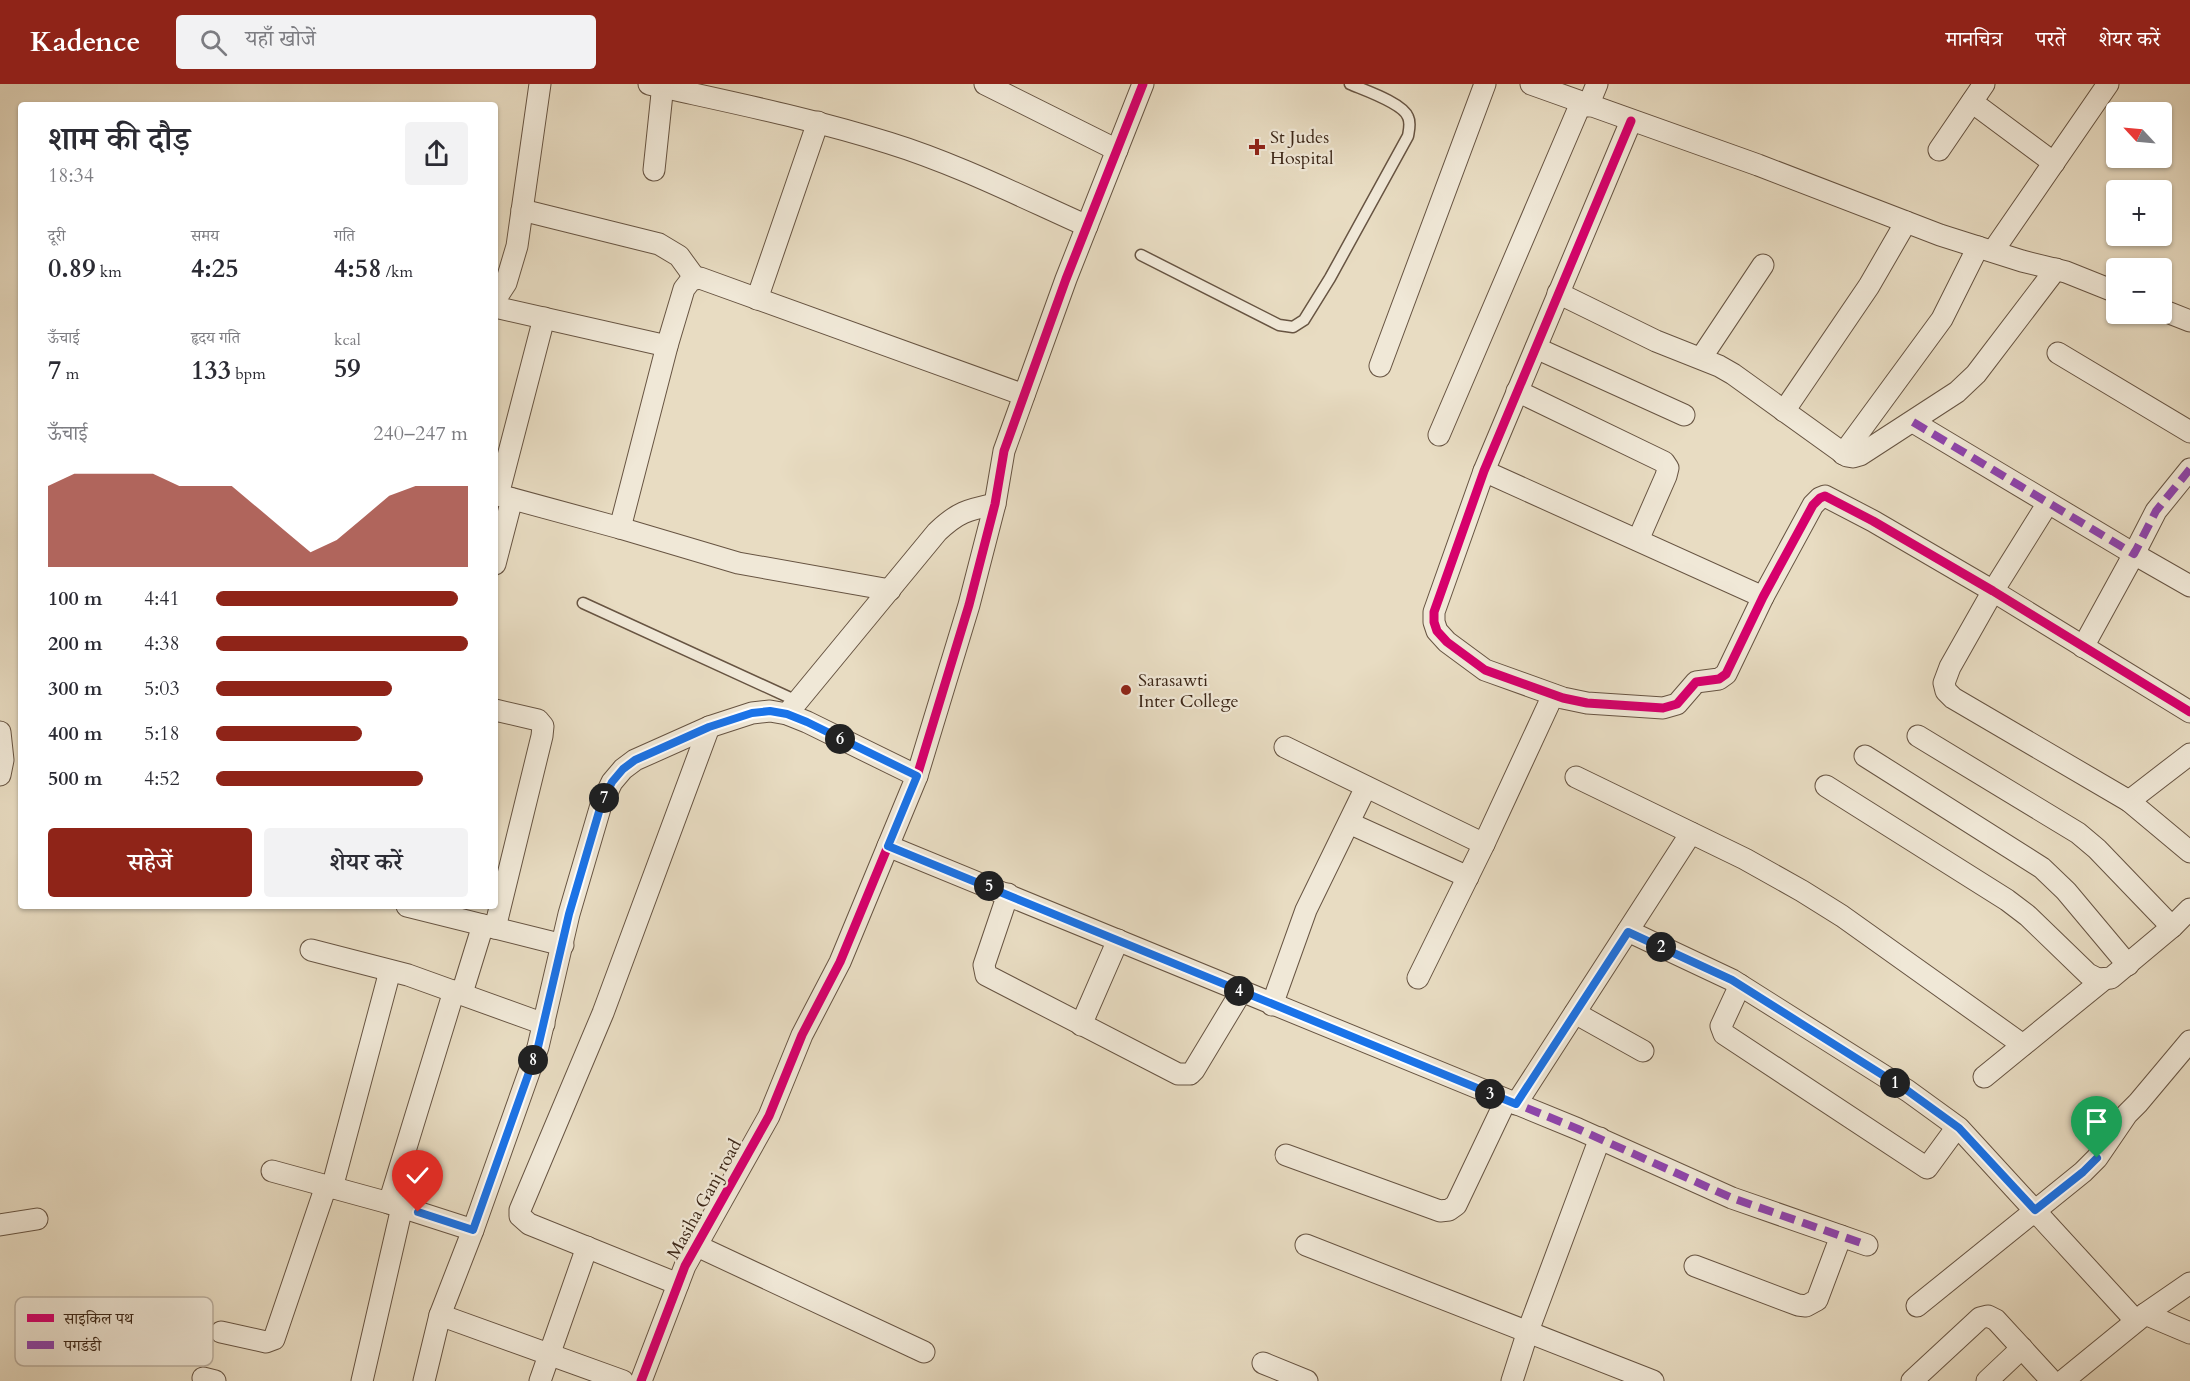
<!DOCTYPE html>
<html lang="hi">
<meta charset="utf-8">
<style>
body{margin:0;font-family:Cardo,"Noto Serif Devanagari",serif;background:#f2f2f3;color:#2b2b33;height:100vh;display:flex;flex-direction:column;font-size:22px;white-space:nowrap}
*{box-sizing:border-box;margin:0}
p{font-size:20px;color:#7c7c81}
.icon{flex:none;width:33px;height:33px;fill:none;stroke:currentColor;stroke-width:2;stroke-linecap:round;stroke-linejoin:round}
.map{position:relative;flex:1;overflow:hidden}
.drawer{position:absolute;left:18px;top:18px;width:480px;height:807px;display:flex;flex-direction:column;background:#fff;border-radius:6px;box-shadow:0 2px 4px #0004}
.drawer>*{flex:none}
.needle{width:39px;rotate:296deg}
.tools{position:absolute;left:2106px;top:18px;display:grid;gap:12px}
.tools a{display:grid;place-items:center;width:66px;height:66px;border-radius:6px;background:#fff;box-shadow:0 2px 4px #0004;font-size:30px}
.pin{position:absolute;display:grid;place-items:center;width:51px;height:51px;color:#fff;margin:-62px -26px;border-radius:50% 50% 50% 0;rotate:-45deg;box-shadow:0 0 6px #0007}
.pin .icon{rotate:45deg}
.km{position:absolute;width:30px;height:30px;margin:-15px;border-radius:50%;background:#222;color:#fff;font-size:16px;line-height:30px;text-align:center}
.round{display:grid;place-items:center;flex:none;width:63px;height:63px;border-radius:6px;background:#f2f2f3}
.summary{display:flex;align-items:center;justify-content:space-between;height:102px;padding:0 30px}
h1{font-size:33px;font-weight:600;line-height:45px}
.stats{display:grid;grid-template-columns:repeat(3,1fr);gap:9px;height:102px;padding:6px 30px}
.stats div{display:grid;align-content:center}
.stats b{font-size:26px;font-weight:600}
.stats small{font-size:16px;font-weight:400}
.stats p{font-size:16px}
.chart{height:168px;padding:12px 30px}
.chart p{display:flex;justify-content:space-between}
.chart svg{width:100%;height:108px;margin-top:6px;fill:#8f2418;opacity:.7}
.action{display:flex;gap:12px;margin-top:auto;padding:12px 30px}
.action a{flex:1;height:69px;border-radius:6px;background:#8f2418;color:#fff;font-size:24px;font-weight:600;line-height:69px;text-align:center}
.action a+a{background:#f2f2f3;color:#2b2b33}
ul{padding:0 30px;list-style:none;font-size:20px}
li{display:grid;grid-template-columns:96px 72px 1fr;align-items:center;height:45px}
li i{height:15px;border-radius:8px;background:#8f2418}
header{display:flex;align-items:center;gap:36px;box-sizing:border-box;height:84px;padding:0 30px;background:#8f2418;color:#fff}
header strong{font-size:28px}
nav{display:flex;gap:33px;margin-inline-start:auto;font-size:21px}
.search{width:420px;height:54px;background:#f2f2f3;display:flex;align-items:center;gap:15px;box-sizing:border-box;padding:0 21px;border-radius:6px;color:#7c7c81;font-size:22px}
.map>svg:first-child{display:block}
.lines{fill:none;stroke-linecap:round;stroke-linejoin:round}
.lane-casing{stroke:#675442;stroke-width:13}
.street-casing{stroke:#675442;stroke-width:23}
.lane{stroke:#f0e8d7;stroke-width:10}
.street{stroke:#f0e8d7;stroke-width:21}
.quiet{stroke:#8e44ad;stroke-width:8;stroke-dasharray:15 8;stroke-linecap:butt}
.cycleway-casing{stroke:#f0e8d7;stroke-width:13}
.cycleway{stroke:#d6006c;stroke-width:9}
.route-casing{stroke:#fff;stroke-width:12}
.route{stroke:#1a73e8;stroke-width:8}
.poi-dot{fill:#8f2418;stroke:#f0e8d7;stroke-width:2}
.labels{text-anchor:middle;stroke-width:4.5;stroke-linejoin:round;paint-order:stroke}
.poi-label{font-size:18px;fill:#3c2718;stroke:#f0e8d7;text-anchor:start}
.street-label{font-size:18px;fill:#3c2718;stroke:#f0e8d7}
.key{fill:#f0e8d7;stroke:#baae9e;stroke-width:1.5}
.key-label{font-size:16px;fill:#3c2718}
</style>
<header>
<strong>Kadence</strong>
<div class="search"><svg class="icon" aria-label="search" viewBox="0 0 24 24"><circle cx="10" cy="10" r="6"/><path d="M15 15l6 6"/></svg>यहाँ खोजें</div>
<nav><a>मानचित्र</a><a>परतें</a><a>शेयर करें</a></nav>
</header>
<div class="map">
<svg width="2190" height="1297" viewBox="0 0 2190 1297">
<rect width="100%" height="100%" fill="#e8dcc2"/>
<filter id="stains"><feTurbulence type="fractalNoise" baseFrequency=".00333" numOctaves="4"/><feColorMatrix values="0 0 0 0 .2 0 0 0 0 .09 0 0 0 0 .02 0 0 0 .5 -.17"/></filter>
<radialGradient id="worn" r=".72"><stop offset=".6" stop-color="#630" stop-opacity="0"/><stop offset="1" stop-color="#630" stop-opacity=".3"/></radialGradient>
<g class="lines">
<g class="lane-casing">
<g id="lane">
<path d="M1141 171 1279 241 1293 243 1304 236 1330 194 1408 52C1409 46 1411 39 1408 33 1403 19 1364 6 1350 0"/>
<path d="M583 519 797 617"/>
</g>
</g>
<g class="street-casing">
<g id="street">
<path d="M649 0C729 18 810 34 889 59 957 80 1022 113 1087 142"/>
<path d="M985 0 1117 66"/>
<path d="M1531 0 1758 81 1940 151 2022 177 2066 188 2116 208"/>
<path d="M1972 18 2054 79"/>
<path d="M1588 22 1597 0"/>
<path d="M1631 37 1484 387 1434 528V538L1437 547 1447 558 1485 586 1563 614 1587 619 1663 624 1677 620 1696 598 1719 595 1726 590 1763 513 1813 421 1820 414 1825 412 1873 437 1993 507 2190 628"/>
<path d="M1939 66 1984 0"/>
<path d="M654 86 663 0"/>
<path d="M522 126 659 160 679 172 695 194"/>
<path d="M1993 167 2108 0"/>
<path d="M1558 209 1656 257 1719 282 1733 290 1847 372 1853 373 1860 371 1957 308 1976 290 2056 185"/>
<path d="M757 215 818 38"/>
<path d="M495 216 506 199 517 162 540 0"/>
<path d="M495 223 667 262"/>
<path d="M2162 226 2190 237"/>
<path d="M1536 264 1684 331"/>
<path d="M2058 269 2190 348"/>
<path d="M1701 274 1763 181"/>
<path d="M1380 282 1485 0"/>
<path d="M1517 307 1664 378 1668 384 1666 392 1638 456"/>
<path d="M1784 327 1869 202 1906 138"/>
<path d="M1913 338 2134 470 2156 427 2190 385"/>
<path d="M1439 351 1581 19"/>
<path d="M1843 370 1942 235 1978 163"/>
<path d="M1484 387 1763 513"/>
<path d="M495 410 620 444 738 479 890 506"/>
<path d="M498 411 544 234"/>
<path d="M2048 419 1993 507 1950 583 1944 599 1946 607 1953 614 2129 717 2190 768"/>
<path d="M620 444 667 262 684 205 691 196 700 194 1024 311"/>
<path d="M495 480 512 415"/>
<path d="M2083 563 2134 470 2190 502"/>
<path d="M787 630 937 448C958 428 967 426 995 420"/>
<path d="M0 648 3 676 0 691"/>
<path d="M1918 652 2078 749 2097 765 2172 843"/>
<path d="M1285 663 1484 760"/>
<path d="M1865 672 2042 784 2066 807 2128 881"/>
<path d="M1576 693 1745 775 1802 807 1842 832 2023 961"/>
<path d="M1826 702 2007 816 2028 832 2088 890 2098 895 2111 894 2172 843 2190 825"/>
<path d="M2129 717 2190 670"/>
<path d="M1349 739 1468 793"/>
<path d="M888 762 1578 1045 1732 1114 1867 1161"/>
<path d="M1008 810 984 881 986 891 1178 990H1190L1194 986 1241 908"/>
<path d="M407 822 563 861"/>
<path d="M495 844 542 652 543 642 538 636 495 626"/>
<path d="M1628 847 1732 896 1908 1007 1959 1044 2136 1237"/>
<path d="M311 866 408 891 544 940"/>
<path d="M1418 894 1484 760 1553 611"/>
<path d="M1740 901 1721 942 1724 950 1927 1084 1957 1043"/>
<path d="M462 909 483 841"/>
<path d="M1272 921 1306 826 1366 703"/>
<path d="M1575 929 1643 967"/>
<path d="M1081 941 1118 856"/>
<path d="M1984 993 2103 896"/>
<path d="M1516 1020 1691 749"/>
<path d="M1286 1071 1440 1127 1449 1126 1456 1121 1506 1016"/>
<path d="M272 1087 389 1119 473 1146"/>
<path d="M332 1104 390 887"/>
<path d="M389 1119 454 907"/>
<path d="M0 1141 37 1135"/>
<path d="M695 1161 924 1268"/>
<path d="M1306 1161 1653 1297"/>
<path d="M1695 1182 1798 1221 1806 1222 1817 1216 1841 1152"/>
<path d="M678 1200 529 1140 520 1132V1126L603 929 709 643"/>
<path d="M1917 1222 2083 1088 2097 1074 2127 1030 2138 1019 2190 957"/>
<path d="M2145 1230 2190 1249"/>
<path d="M440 1231 623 1297"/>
<path d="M221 1248 266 1258 274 1255 326 1102"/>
<path d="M1263 1279 1307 1297"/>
<path d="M203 1294 215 1297"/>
<path d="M362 1297 402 1123"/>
<path d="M424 1297 440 1231 473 1146 538 963 569 830 601 721 612 698 623 685 635 676 709 643 752 629 770 627 787 630 807 638 917 692"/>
<path d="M540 1297 587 1163"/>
<path d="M641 1297 685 1182 769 1032 802 951 840 878 917 692 969 521 995 420 1004 367 1066 195 1143 0"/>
<path d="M1512 1297 1528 1247 1600 1054"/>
<path d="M1912 1297 1980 1234 1988 1232 1996 1236 2052 1297"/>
<path d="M1987 1297 2022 1264"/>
<path d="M2063 1297 2145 1230 2190 1199"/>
</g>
</g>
<use href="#lane" class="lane"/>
<use href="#street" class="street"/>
<g class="quiet">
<path d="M1913 338 2134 470 2156 427 2190 385"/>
<path d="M888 762 1578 1045 1732 1114 1867 1161"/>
</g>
<g class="cycleway-casing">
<g id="cycleway">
<path d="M1631 37 1484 387 1434 528V538L1437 547 1447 558 1485 586 1563 614 1587 619 1663 624 1677 620 1696 598 1719 595 1726 590 1763 513 1813 421 1820 414 1825 412 1873 437 1993 507 2190 628"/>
<path d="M641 1297 685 1182 769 1032 802 951 840 878 917 692 969 521 995 420 1004 367 1066 195 1143 0"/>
</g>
</g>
<use href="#cycleway" class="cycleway"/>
</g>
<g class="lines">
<g class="route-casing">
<path id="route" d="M418 1128 473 1146 538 963 569 830 601 721 612 698 623 685 635 676 709 643 752 629 770 627 787 630 807 638 917 692 888 762 1516 1020 1628 848 1732 896 1908 1007 1959 1044 2035 1126 2083 1088 2097 1074"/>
</g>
<use href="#route" class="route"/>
</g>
<g class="poi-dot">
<path d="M1254 54h6v6h6v6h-6v6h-6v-6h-6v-6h6z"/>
<circle cx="1126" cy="606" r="6"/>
</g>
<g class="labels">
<g class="poi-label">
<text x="1270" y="59">St Judes<tspan x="1270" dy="21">Hospital</tspan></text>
<text x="1138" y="602">Sarasawti<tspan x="1138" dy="21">Inter College</tspan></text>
</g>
<g class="street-label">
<text transform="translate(704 1115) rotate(-61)" y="6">Masiha Ganj road</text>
</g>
</g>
<rect x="15" y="1213" width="198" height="69" rx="9" class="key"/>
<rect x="27" y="1230" width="27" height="8" fill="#d6006c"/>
<rect x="27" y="1257" width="27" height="8" fill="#8e44ad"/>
<g class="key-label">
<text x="64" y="1240">साइकिल पथ</text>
<text x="64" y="1267">पगडंडी</text>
</g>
<rect width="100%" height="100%" filter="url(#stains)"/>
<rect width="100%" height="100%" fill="url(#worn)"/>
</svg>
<div class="tools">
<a><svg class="needle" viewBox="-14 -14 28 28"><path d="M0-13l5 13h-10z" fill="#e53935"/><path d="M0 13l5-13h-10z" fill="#7c7c81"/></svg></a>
<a>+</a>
<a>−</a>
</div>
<div class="pin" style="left:2097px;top:1074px;background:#1e9e55"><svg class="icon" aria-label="arrive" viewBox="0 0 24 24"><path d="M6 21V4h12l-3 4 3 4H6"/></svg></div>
<div class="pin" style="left:418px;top:1128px;background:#d93025"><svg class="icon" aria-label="check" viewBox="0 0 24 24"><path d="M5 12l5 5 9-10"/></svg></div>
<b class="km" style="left:1895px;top:999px">1</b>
<b class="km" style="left:1661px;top:863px">2</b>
<b class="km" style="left:1490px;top:1010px">3</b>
<b class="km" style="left:1239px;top:907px">4</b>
<b class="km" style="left:989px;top:802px">5</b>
<b class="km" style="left:840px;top:655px">6</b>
<b class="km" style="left:604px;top:714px">7</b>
<b class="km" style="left:533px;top:976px">8</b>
<section class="drawer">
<div class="summary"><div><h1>शाम की दौड़</h1><p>18:34</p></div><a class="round"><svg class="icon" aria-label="share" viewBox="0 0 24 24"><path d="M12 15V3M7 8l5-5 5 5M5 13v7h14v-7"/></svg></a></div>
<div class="stats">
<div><p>दूरी</p><b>0.89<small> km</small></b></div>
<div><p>समय</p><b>4:25</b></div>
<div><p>गति</p><b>4:58<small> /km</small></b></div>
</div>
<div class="stats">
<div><p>ऊँचाई</p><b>7<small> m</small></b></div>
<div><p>हृदय गति</p><b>133<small> bpm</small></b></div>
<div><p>kcal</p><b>59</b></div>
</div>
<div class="chart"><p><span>ऊँचाई</span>240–247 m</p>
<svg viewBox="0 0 160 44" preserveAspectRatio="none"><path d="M0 44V11L10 6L20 6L30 6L40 6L50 11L60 11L70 11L80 20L90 29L100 38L110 33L120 24L130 15L140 11L150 11L160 11V44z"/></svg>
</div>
<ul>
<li><b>100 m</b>4:41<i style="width:96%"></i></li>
<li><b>200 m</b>4:38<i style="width:100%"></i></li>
<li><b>300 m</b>5:03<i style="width:70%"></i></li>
<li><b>400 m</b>5:18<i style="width:58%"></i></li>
<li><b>500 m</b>4:52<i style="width:82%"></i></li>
</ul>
<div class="action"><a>सहेजें</a><a>शेयर करें</a></div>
</section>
</div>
